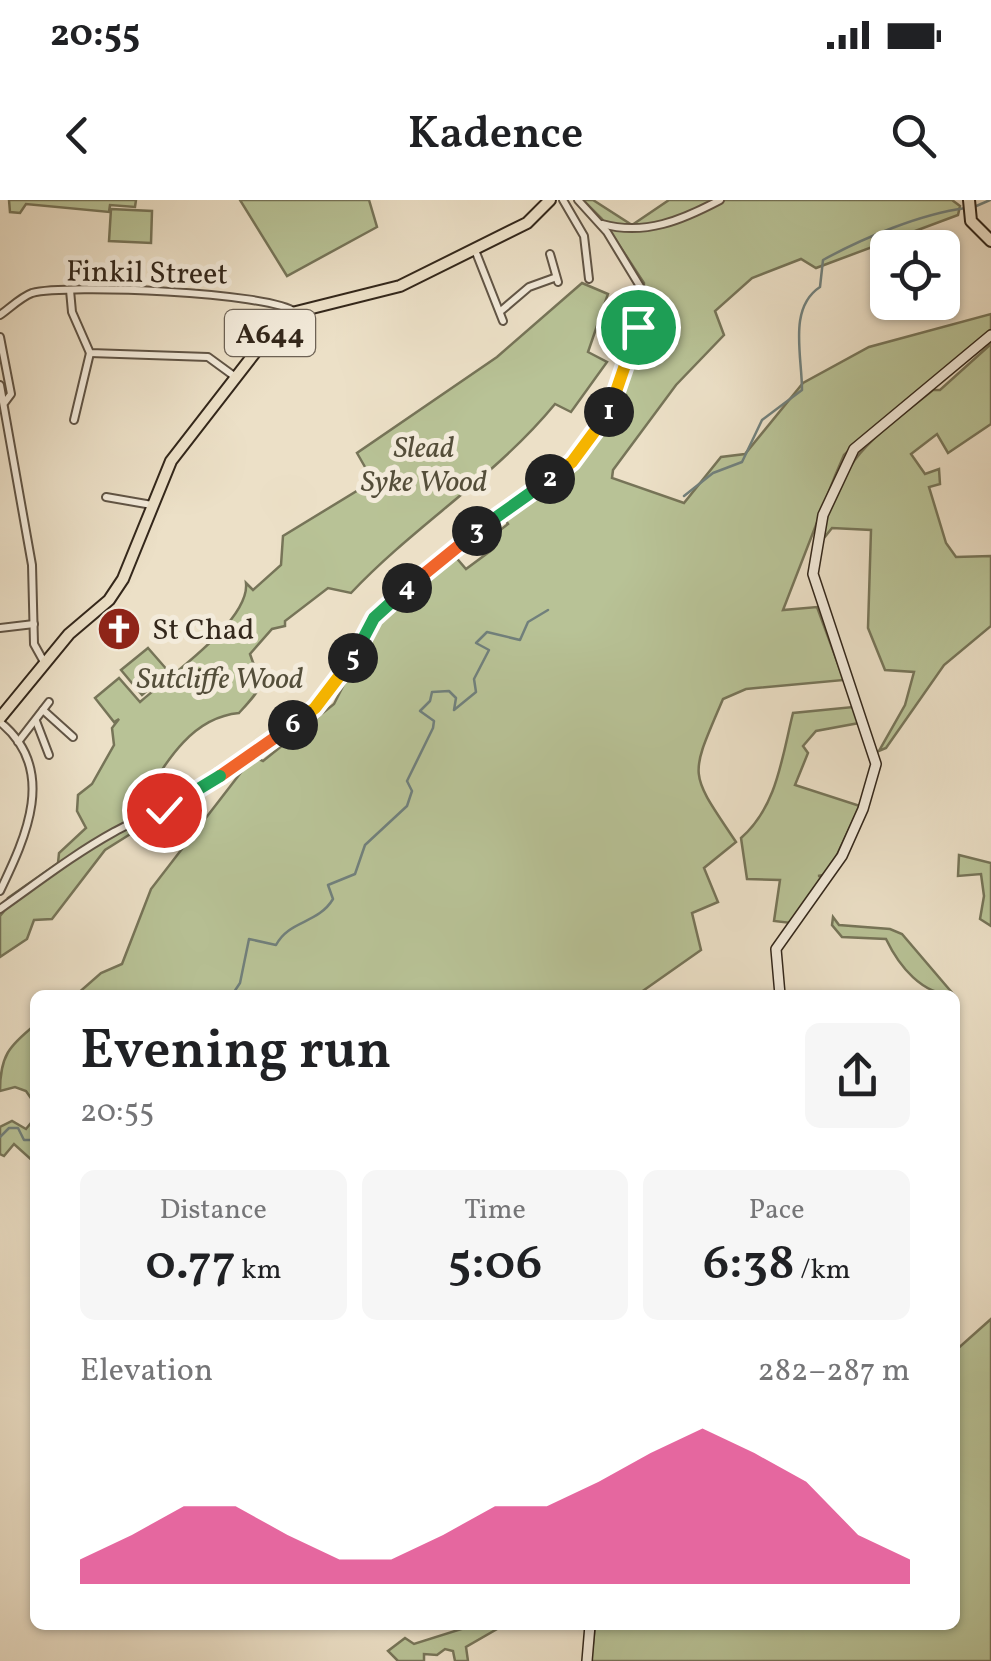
<!DOCTYPE html>
<meta charset="utf-8">
<style>
body{margin:0;font-family:Vollkorn,serif;background:#f6f6f6;color:#202124;height:100vh;display:flex;flex-direction:column;font-size:38px;white-space:nowrap}
*{box-sizing:border-box;margin:0}
p{font-size:32px;color:#757577}
.icon{flex:none;width:55px;height:55px;fill:none;stroke:currentColor;stroke-width:2;stroke-linecap:round;stroke-linejoin:round}
.map{position:relative;flex:1;overflow:hidden}
.panel{position:absolute;left:30px;top:790px;width:930px;height:640px;display:flex;flex-direction:column;background:#fff;border-radius:15px;box-shadow:0 2px 8px #0004}
.panel>*{flex:none}
.buttons{position:absolute;left:870px;top:30px;display:grid;gap:20px}
.buttons a{display:grid;place-items:center;width:90px;height:90px;border-radius:15px;background:#fff;box-shadow:0 2px 8px #0004;font-size:50px}
.pin{position:absolute;display:grid;place-items:center;width:85px;height:85px;color:#fff;margin:-42px;border:5px solid #fff;border-radius:50%;box-shadow:0 2px 10px #0007}
.km{position:absolute;width:50px;height:50px;margin:-25px;border-radius:50%;background:#222;color:#fff;font-size:28px;line-height:50px;text-align:center}
.round{display:grid;place-items:center;flex:none;width:105px;height:105px;border-radius:15px;background:#f6f6f6}
.overview{display:flex;align-items:center;justify-content:space-between;height:170px;padding:0 50px}
h1{font-size:55px;font-weight:600;line-height:75px}
.figures{display:grid;grid-template-columns:repeat(3,1fr);gap:15px;height:170px;padding:10px 50px}
.figures div{display:grid;align-content:center;border-radius:15px;background:#f6f6f6;text-align:center}
.figures b{font-size:50px;font-weight:600}
.figures small{font-size:28px;font-weight:400}
.figures p{font-size:28px}
.chart{height:280px;padding:20px 50px}
.chart p{display:flex;justify-content:space-between}
.chart svg{width:100%;height:180px;margin-top:10px;fill:#db2777;opacity:.7}
.status{display:flex;justify-content:space-between;align-items:center;height:70px;padding:0 50px;background:#fff;direction:ltr}
.status svg{height:28px;fill:currentColor}
header{display:flex;justify-content:space-between;align-items:center;height:130px;padding:0 50px;background:#fff;font-size:45px;font-weight:600}
.map>svg:first-child{display:block}
.green{fill:#b8c296;stroke:#767458;stroke-width:2.5}
.lines{fill:none;stroke-linecap:round;stroke-linejoin:round}
.stream{stroke:#71807c;stroke-width:2.5}
.street-casing{stroke:#615546;stroke-width:10}
.secondary-casing{stroke:#33271b;stroke-width:12}
.primary-casing{stroke:#33271b;stroke-width:14}
.street{stroke:#f3ebdb;stroke-width:6}
.secondary{stroke:#f3ebdb;stroke-width:9}
.primary{stroke:#ece0c7;stroke-width:10}
.split-1-casing{stroke:#fff;stroke-width:20}
.split-2-casing{stroke:#fff;stroke-width:20}
.split-3-casing{stroke:#fff;stroke-width:20}
.split-4-casing{stroke:#fff;stroke-width:20}
.split-5-casing{stroke:#fff;stroke-width:20}
.split-6-casing{stroke:#fff;stroke-width:20}
.split-7-casing{stroke:#fff;stroke-width:20}
.split-8-casing{stroke:#fff;stroke-width:20}
.split-1{stroke:#f5b400;stroke-width:12}
.split-2{stroke:#f5b400;stroke-width:12}
.split-3{stroke:#22a559;stroke-width:12}
.split-4{stroke:#f0652b;stroke-width:12}
.split-5{stroke:#22a559;stroke-width:12}
.split-6{stroke:#f5b400;stroke-width:12}
.split-7{stroke:#f0652b;stroke-width:12}
.split-8{stroke:#22a559;stroke-width:12}
.labels{text-anchor:middle;stroke-width:10;stroke-linejoin:round;paint-order:stroke}
.shield{fill:#f3ebdb;stroke:#6d6255;stroke-width:2.5}
.shield-label{font-size:28px;font-weight:bold;fill:#33271b}
.street-label{font-size:30px;fill:#33271b;stroke:#f3ebdb}
.park-label{font-size:30px;font-style:italic;fill:#544e3a;stroke:#f3ebdb}
.poi-label{font-size:30px;fill:#33271b;stroke:#f3ebdb;text-anchor:start}
</style>
<div class="status"><b>20:55</b><svg viewBox="0 0 49 12"><path d="M0 12V9h3v3zM5 12V6h3v6zM10 12V3h3v9zM15 12V0h3v12zM26 1h20v11H26zM47 4h2v5h-2z"/></svg></div>
<header><svg class="icon" aria-label="back" viewBox="0 0 24 24"><path d="M15 5l-7 7 7 7"/></svg>Kadence<svg class="icon" aria-label="search" viewBox="0 0 24 24"><circle cx="10" cy="10" r="6"/><path d="M15 15l6 6"/></svg></header>
<div class="map">
<svg width="991" height="1461" viewBox="0 0 991 1461">
<rect width="100%" height="100%" fill="#ece0c7"/>
<filter id="stains"><feTurbulence type="fractalNoise" baseFrequency=".002" numOctaves="4"/><feColorMatrix values="0 0 0 0 .2 0 0 0 0 .09 0 0 0 0 .02 0 0 0 .5 -.17"/></filter>
<radialGradient id="worn" r=".72"><stop offset=".6" stop-color="#630" stop-opacity="0"/><stop offset="1" stop-color="#630" stop-opacity=".3"/></radialGradient>
<g class="green">
<path d="M9 0H136L135 7 110 5 109 12 26 4 20 13 10 12Z"/>
<path d="M240 0H369L377 27 287 76Z"/>
<path d="M583 0H593L632 25 669 0H952L960 6 958 15 816 68 801 59 752 78 715 111 724 135 676 185 613 270 612 278 684 303 721 257 745 254 803 183 869 147 991 114V130L859 241 844 255 835 276 783 410 817 407 844 480 746 489 723 499C689 579 688 570 736 642L704 668 718 702 692 713 701 750 637 795H76L101 773 122 764 151 689 249 562 254 557 263 561 334 504 374 425 391 404 453 354 466 369 493 349 496 345 490 338 508 324 502 315 538 295 572 264 582 239 609 208 640 129 644 83 602 19Z"/>
<path d="M111 9 152 11 151 43 109 41Z"/>
<path d="M582 83 608 94 588 152 607 162 571 212 555 204C495 277 415 325 351 393L328 388 285 421V426L272 429 250 454C262 489 266 483 239 513 186 518 161 572 136 612L140 628 105 650 52 719 34 720 27 739 0 757V716L10 704 8 698 58 663 59 653 86 628 77 611 78 595 92 584 114 545 112 528 119 519 114 522 95 498 119 478 140 502C168 477 250 421 246 383L253 390 281 365 283 336 373 281 357 253 497 157Z"/>
<path d="M991 144V224L948 253 937 234 911 254 925 274 939 269 940 284 929 287 946 343 956 357 991 356V426L944 465 886 548 879 551 905 505 914 472 885 470 868 428 871 330 832 328 820 343C840 257 868 242 933 190H940Z"/>
<path d="M148 448 169 472 142 495 121 470Z"/>
<path d="M853 507 859 523 816 531 803 546 808 553 795 585 860 606 828 674 818 676H827L791 723 774 721 780 680 747 679 741 638C777 607 782 557 793 513Z"/>
<path d="M959 655 991 663V726L980 719 984 696 981 674 958 676Z"/>
<path d="M833 717 839 725 890 729 902 734 954 795C922 795 899 766 886 739L842 737 832 725Z"/>
<path d="M35 825V904L26 891 15 887 0 891C0 856 9 846 35 825Z"/>
<path d="M35 918V963L14 944 4 956 0 954V927L12 921 26 929Z"/>
<path d="M991 1119V1461H591L595 1425H955V1151Z"/>
<path d="M474 1425H504L466 1447 468 1461H455L453 1451 445 1449 437 1455 424 1454V1461H398L388 1451 405 1438 414 1444Z"/>
</g>
<g class="lines">
<g class="stream">
<path d="M974 7 990 0"/>
<path d="M684 296 713 273 742 262 762 220 802 190C802 155 788 108 820 87L823 60C863 38 920 14 966 8"/>
<path d="M232 795 240 783 249 739 276 745C289 720 318 724 333 699L328 685 355 674 365 645 407 606 412 591 407 581 433 528 434 521 420 511 430 501 432 492 449 491 456 498 454 510 476 492 474 479 489 450 476 443 487 432 520 440 528 422 548 410"/>
<path d="M0 937 9 928H18L24 940H35"/>
</g>
<g class="street-casing">
<g id="street">
<path d="M563 0 584 36 589 79"/>
<path d="M602 24C645 36 682 20 720 0"/>
<path d="M475 50 503 121"/>
<path d="M550 54 558 82"/>
<path d="M70 90 72 112 90 153 208 157 234 176"/>
<path d="M502 110 529 87 554 78"/>
<path d="M0 115C10 108 21 97 32 93 67 84 269 92 295 112"/>
<path d="M0 137 11 194 5 202"/>
<path d="M0 185 32 365 34 444 44 462"/>
<path d="M74 220 90 153"/>
<path d="M106 297 152 305"/>
<path d="M0 428 34 424"/>
<path d="M43 510 73 537"/>
<path d="M36 521 49 555"/>
<path d="M0 522C58 569 26 637 0 691"/>
<path d="M18 542 49 502"/>
<path d="M0 709C37 683 74 654 114 632 182 596 259 563 315 508 348 475 362 431 394 397L572 261 611 209 642 106 641 88 607 32 578 0"/>
</g>
</g>
<g class="secondary-casing">
<g id="secondary">
<path d="M780 795 776 749 842 656 863 609 876 564 813 374 823 315 854 249 991 135"/>
<path d="M587 1461 590 1425"/>
</g>
</g>
<g class="primary-casing">
<g id="primary">
<path d="M969 0 971 21 991 41"/>
<path d="M0 518 69 434 109 400 123 379 171 261 271 132 296 112 400 86 527 23 550 0"/>
</g>
</g>
<use href="#street" class="street"/>
<use href="#secondary" class="secondary"/>
<use href="#primary" class="primary"/>
</g>
<g class="lines">
<g class="split-1-casing">
<path id="split-1" d="M609 212 638 127"/>
</g>
<g class="split-2-casing">
<path id="split-2" d="M550 279 572 262 609 212"/>
</g>
<g class="split-3-casing">
<path id="split-3" d="M477 331 550 279"/>
</g>
<g class="split-4-casing">
<path id="split-4" d="M407 388 477 331"/>
</g>
<g class="split-5-casing">
<path id="split-5" d="M353 458 374 418 407 388"/>
</g>
<g class="split-6-casing">
<path id="split-6" d="M293 525 315 508 353 458"/>
</g>
<g class="split-7-casing">
<path id="split-7" d="M220 576 293 525"/>
</g>
<g class="split-8-casing">
<path id="split-8" d="M164 610 220 576"/>
</g>
<use href="#split-1" class="split-1"/>
<use href="#split-2" class="split-2"/>
<use href="#split-3" class="split-3"/>
<use href="#split-4" class="split-4"/>
<use href="#split-5" class="split-5"/>
<use href="#split-6" class="split-6"/>
<use href="#split-7" class="split-7"/>
<use href="#split-8" class="split-8"/>
</g>
<defs>
<g id="church-disc" transform="scale(2.25)"><circle r="9.5" fill="#8f2418" stroke="#f3ebdb"/><path d="M-1.2-6h2.4v3.5h3.3v2.4h-3.3V6h-2.4V-.1h-3.3v-2.4h3.3Z" fill="#fff"/></g>
</defs>
<g fill-rule="evenodd">
<use href="#church-disc" x="119" y="429"/>
</g>
<g class="labels">
<rect class="shield" x="225" y="110" width="90" height="46" rx="8"/>
<g class="shield-label">
<text x="270" y="143">A644</text>
</g>
<g class="street-label">
<text transform="translate(147 72) rotate(1)" y="10">Finkil Street</text>
</g>
<g class="park-label">
<text x="424" y="257">Slead<tspan x="424" dy="34">Syke Wood</tspan></text>
<text x="220" y="488">Sutcliffe Wood</text>
</g>
<g class="poi-label">
<text x="152" y="439">St Chad</text>
</g>
</g>
<rect width="100%" height="100%" filter="url(#stains)"/>
<rect width="100%" height="100%" fill="url(#worn)"/>
</svg>
<div class="buttons">
<a><svg class="icon" aria-label="locate" viewBox="0 0 24 24"><circle cx="12" cy="12" r="6"/><path d="M12 2v4M12 18v4M2 12h4M18 12h4"/></svg></a>
</div>
<div class="pin" style="left:638px;top:127px;background:#1e9e55"><svg class="icon" aria-label="arrive" viewBox="0 0 24 24"><path d="M6 21V4h12l-3 4 3 4H6"/></svg></div>
<div class="pin" style="left:164px;top:610px;background:#d93025"><svg class="icon" aria-label="check" viewBox="0 0 24 24"><path d="M5 12l5 5 9-10"/></svg></div>
<b class="km" style="left:609px;top:212px">1</b>
<b class="km" style="left:550px;top:279px">2</b>
<b class="km" style="left:477px;top:331px">3</b>
<b class="km" style="left:407px;top:388px">4</b>
<b class="km" style="left:353px;top:458px">5</b>
<b class="km" style="left:293px;top:525px">6</b>
<section class="panel">
<div class="overview"><div><h1>Evening run</h1><p>20:55</p></div><a class="round"><svg class="icon" aria-label="share" viewBox="0 0 24 24"><path d="M12 15V3M7 8l5-5 5 5M5 13v7h14v-7"/></svg></a></div>
<div class="figures">
<div><p>Distance</p><b>0.77<small> km</small></b></div>
<div><p>Time</p><b>5:06</b></div>
<div><p>Pace</p><b>6:38<small> /km</small></b></div>
</div>
<div class="chart"><p><span>Elevation</span>282–287 m</p>
<svg viewBox="0 0 160 44" preserveAspectRatio="none"><path d="M0 44V38L10 32L20 25L30 25L40 32L50 38L60 38L70 32L80 25L90 25L100 19L110 12L120 6L130 12L140 19L150 32L160 38V44z"/></svg>
</div>
</section>
</div>
